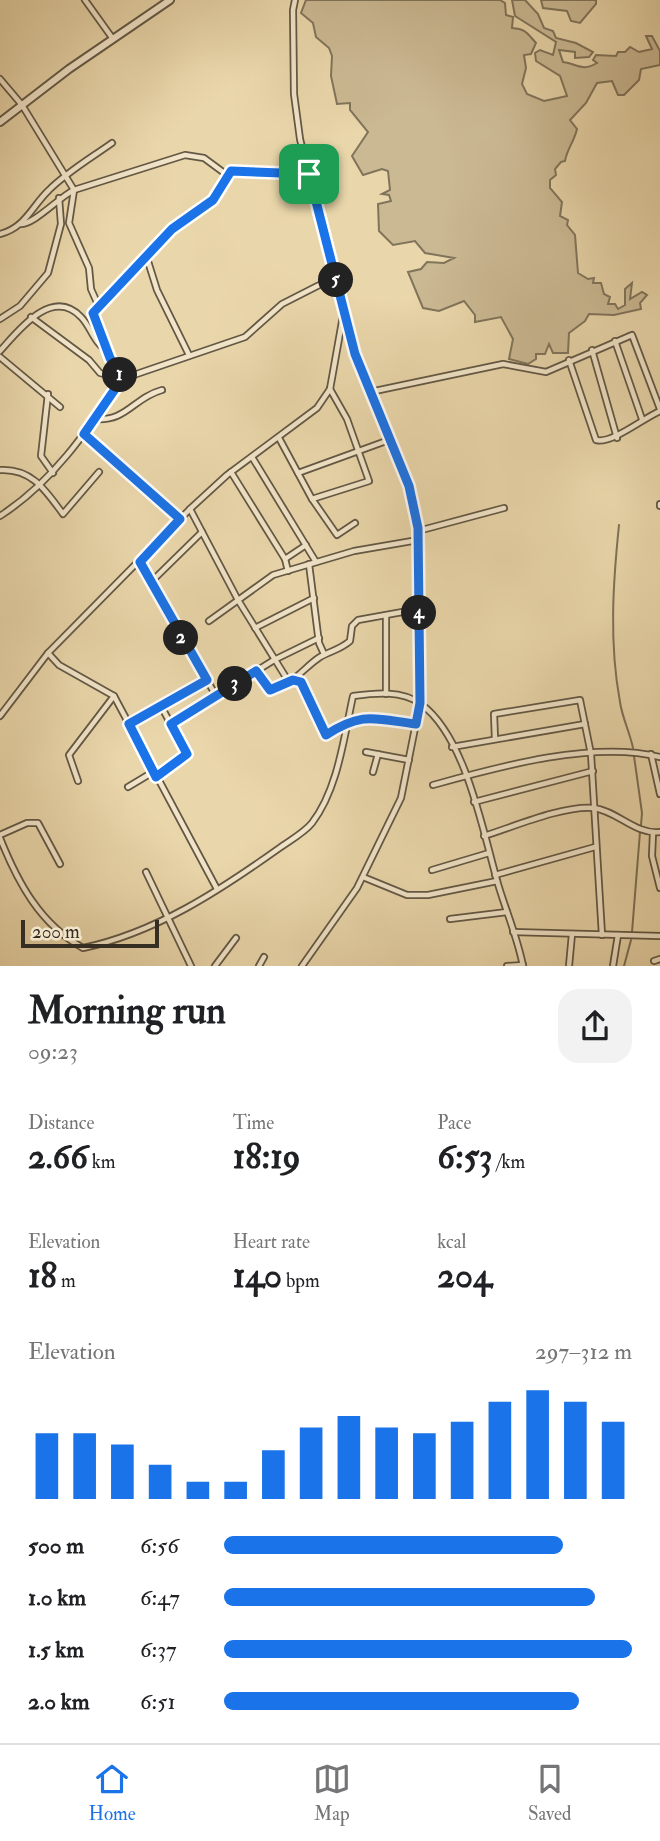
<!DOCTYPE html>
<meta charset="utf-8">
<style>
body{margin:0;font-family:"IM FELL Double Pica",serif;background:#f2f2f2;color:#202124;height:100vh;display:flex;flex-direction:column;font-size:26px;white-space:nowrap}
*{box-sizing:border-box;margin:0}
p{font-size:23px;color:#757577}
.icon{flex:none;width:38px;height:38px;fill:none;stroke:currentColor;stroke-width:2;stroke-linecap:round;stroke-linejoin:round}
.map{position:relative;height:966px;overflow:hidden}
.panel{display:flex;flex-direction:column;background:#fff;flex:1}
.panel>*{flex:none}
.scale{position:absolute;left:21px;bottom:18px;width:138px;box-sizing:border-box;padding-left:7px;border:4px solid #362e23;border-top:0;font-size:19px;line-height:24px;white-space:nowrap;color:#362e23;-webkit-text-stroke:5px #f1e4c8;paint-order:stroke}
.pin{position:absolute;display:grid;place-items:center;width:60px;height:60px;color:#fff;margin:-30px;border-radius:14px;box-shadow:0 4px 10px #0006}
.km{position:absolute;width:35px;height:35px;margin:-18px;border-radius:50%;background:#222;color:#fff;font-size:19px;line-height:35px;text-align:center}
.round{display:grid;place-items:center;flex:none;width:74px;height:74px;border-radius:21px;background:#f2f2f2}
.headline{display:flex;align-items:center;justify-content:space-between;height:119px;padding:0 28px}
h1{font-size:38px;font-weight:700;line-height:52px}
.metrics{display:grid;grid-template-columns:repeat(3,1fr);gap:10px;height:119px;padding:7px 28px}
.metrics div{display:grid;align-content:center}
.metrics b{font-size:35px;font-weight:700}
.metrics small{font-size:19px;font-weight:400}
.metrics p{font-size:19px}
.chart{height:196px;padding:14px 28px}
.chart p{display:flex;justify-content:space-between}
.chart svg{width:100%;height:126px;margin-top:7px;stroke:#1a73e8;stroke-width:6}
ul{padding:0 28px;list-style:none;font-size:23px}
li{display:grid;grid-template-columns:112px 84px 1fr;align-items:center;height:52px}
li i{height:18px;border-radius:9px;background:#1a73e8}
.dock{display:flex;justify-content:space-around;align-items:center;height:98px;border-top:2px solid #e0e0e0;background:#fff;font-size:19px;color:#757577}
.dock a{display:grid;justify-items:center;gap:4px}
.dock .selected{color:#1a73e8}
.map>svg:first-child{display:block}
.green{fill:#cbb993;stroke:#80745b;stroke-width:2}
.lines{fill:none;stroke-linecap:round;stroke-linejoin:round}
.stream{stroke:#7d7158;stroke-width:2}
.minor-casing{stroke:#635845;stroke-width:8}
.tertiary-casing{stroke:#635845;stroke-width:10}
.minor{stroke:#f1e4c8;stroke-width:4.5}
.tertiary{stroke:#f1e4c8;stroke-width:6}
.route-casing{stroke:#fff;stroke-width:14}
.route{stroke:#1a73e8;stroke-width:9}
</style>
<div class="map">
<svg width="660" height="966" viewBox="0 0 660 966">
<rect width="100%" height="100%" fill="#e9d6aa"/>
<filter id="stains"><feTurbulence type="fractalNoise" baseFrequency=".00286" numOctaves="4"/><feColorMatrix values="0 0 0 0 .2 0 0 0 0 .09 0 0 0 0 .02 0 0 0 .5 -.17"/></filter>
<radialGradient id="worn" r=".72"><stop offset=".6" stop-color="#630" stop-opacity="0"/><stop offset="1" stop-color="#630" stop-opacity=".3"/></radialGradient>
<g class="green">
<path d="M306 0H500L505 3 506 15 513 17 512 28C526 29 527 33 536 43L531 54 524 55 526 68 522 84 527 94 544 101 567 96 560 76 536 61 535 53 540 50 553 55 556 42 515 16 512 0H525L538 14 544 28 553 31 556 38 576 43 593 52 589 57 575 58V52L559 50 563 62C578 64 582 72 597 63L593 60 596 55 616 56 618 52H625L630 47 639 52 652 49 646 36H652L660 51V65L641 69 639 80 624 95H618L612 81 597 83 586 103 570 120 577 129C574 142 567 149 565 161L561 162 555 169 556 175 550 180V188L562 202 560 216 568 220 567 225 575 235 578 273 588 279 594 278 593 283H601L604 294 610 297 608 304H615L618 309 625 305V289L632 283 630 299 642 292 647 295 640 303 641 309 614 315 589 314 585 321 569 333 568 353H553L549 344 545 354H536V359L528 364 509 359 513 339 501 317 475 322V315L464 301 439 311 423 308 408 272 421 269 427 262 444 263 454 258 425 253 415 241 393 245 379 231 378 204 391 201 389 195 382 194 390 190 388 171 382 169 363 175 352 156 368 132 350 110V103L337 104 331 76 332 56 329 48 316 37 313 23 301 13Z"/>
<path d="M541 0H596V4L580 23 571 21 567 11 543 8Z"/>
</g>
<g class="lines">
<g class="stream">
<path d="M619 525C613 583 609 643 620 702 622 717 630 733 633 748"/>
<path d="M634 756 642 813 641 825"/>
<path d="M632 932 640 832"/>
<path d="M624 966 631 940"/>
</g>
<g class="minor-casing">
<g id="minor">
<path d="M85 0 113 39"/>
<path d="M295 0 293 10 294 94 300 139 346 327 409 486 418 528 420 703 401 798 357 888 302 966"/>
<path d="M0 79 22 105 74 190 69 223 89 268 91 289 99 307"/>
<path d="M20 224C34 225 59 197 74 190L185 155 204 158 227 175"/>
<path d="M0 234C25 228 32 206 49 190 67 172 91 158 112 143"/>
<path d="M146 255 157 290 189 355"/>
<path d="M31 317 89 360 100 373 122 379 245 337 282 304 335 277"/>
<path d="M0 319 20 306 48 273 61 224 59 198"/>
<path d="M615 341 642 419"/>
<path d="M592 350 617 438"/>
<path d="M0 351C18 331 52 286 81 317 91 327 94 344 108 351"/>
<path d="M0 357 60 407"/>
<path d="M569 360 596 440C612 444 642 419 660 411"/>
<path d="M122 379 93 313 172 229 213 199 231 171 309 174"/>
<path d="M370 392 503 364 546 372 632 335 660 409"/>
<path d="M48 394 41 456 53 473"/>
<path d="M94 419C127 422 133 398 162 390"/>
<path d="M84 434 180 519"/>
<path d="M279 438 312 499 337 535 355 523"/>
<path d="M252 457 316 562"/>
<path d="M0 470C32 468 46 491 63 514L99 472"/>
<path d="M231 472 285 559 288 571"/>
<path d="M298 473 389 440"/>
<path d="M312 499 369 481 347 419 330 389"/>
<path d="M660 504V506"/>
<path d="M190 509 238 600 287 679 301 682 326 735C363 711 375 719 416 724"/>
<path d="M0 516C53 482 87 431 122 379"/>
<path d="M418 531 504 508"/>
<path d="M285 559 306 545"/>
<path d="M309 564 319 643 324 654"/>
<path d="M150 583 202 532"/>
<path d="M209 621 273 575 354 551 418 540"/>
<path d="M255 628 314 598"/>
<path d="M48 653 59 665 114 696 217 889"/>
<path d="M256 671 268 689C288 691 304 667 320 657 331 651 341 649 350 641L352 626 358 620 419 609"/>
<path d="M207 680 216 696"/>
<path d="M386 694V615"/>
<path d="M0 716 48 653 190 509 227 475 317 408 330 389 343 316"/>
<path d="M129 724 207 680 140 562"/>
<path d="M171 724 274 660 319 638"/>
<path d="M495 739 494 714 580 700 591 754 602 935"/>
<path d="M452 747 585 724"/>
<path d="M366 752 409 760"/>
<path d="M651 754 660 794"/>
<path d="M373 772 378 754"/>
<path d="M156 777 187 754 161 706"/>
<path d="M78 781 69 755 114 696"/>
<path d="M433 785C498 767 593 740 660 757"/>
<path d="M128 787 153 772"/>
<path d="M474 802 593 771"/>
<path d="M653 833 652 856 660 888"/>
<path d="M0 835 27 823H38L60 864"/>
<path d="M484 836C513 827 564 805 594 808 617 811 636 835 660 832"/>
<path d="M0 838C18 883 40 924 83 948 155 933 219 891 278 849 289 841 304 833 312 823 338 789 344 737 353 696 375 693 402 690 421 704 466 737 483 832 498 884 506 911 518 939 523 966"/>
<path d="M432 870 489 853"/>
<path d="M146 872 191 966"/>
<path d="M495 875 595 847"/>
<path d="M363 877 407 895H428L497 881"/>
<path d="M450 919 507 912"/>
<path d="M513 932 660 936"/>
<path d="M654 961 660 959"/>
<path d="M215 966 236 938"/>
<path d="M259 966 264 957"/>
<path d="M507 966 523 965"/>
<path d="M569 966 572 934"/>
<path d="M613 966 618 935"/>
</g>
</g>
<g class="tertiary-casing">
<path id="tertiary" d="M0 122 69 69 170 0"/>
</g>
<use href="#minor" class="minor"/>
<use href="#tertiary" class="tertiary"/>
</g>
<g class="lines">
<g class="route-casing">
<path id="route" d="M231 171 309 174 355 354 409 486 418 528 420 703 416 724C375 719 363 711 326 735L301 682 293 680 270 690 256 671 171 724 187 754 156 777 129 724 207 680 140 562 180 519 84 434 122 379 110 358 93 313 172 229 213 200Z"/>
</g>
<use href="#route" class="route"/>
</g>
<rect width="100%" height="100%" filter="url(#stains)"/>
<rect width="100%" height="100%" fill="url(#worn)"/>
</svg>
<div class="scale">200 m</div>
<div class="pin" style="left:309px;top:174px;background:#1e9e55"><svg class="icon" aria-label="arrive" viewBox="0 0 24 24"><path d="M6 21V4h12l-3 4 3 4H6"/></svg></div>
<b class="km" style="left:120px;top:375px">1</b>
<b class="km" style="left:181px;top:638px">2</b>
<b class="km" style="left:235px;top:684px">3</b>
<b class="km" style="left:419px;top:613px">4</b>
<b class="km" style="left:336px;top:280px">5</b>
</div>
<section class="panel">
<div class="headline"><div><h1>Morning run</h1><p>09:23</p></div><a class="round"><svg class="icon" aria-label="share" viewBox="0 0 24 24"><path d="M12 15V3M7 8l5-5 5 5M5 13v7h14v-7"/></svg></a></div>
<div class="metrics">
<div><p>Distance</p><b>2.66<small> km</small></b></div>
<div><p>Time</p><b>18:19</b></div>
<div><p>Pace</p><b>6:53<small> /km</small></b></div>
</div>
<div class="metrics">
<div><p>Elevation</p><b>18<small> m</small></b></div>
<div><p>Heart rate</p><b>140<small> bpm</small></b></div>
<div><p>kcal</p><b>204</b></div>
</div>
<div class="chart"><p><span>Elevation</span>297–312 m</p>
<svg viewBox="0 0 160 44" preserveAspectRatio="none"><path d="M5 44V21M15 44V21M25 44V25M35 44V32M45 44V38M55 44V38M65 44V27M75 44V19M85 44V15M95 44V19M105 44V21M115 44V17M125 44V10M135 44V6M145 44V10M155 44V17"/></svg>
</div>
<ul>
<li><b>500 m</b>6:56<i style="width:83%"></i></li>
<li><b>1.0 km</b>6:47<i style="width:91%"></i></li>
<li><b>1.5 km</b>6:37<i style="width:100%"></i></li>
<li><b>2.0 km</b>6:51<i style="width:87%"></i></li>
</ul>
</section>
<nav class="dock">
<a class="selected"><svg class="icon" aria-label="home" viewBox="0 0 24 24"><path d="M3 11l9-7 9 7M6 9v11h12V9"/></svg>Home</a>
<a><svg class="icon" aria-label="map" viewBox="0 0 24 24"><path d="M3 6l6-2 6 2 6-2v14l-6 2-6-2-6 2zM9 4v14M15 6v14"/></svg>Map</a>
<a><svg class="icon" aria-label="saved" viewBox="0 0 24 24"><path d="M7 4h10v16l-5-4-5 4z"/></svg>Saved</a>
</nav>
